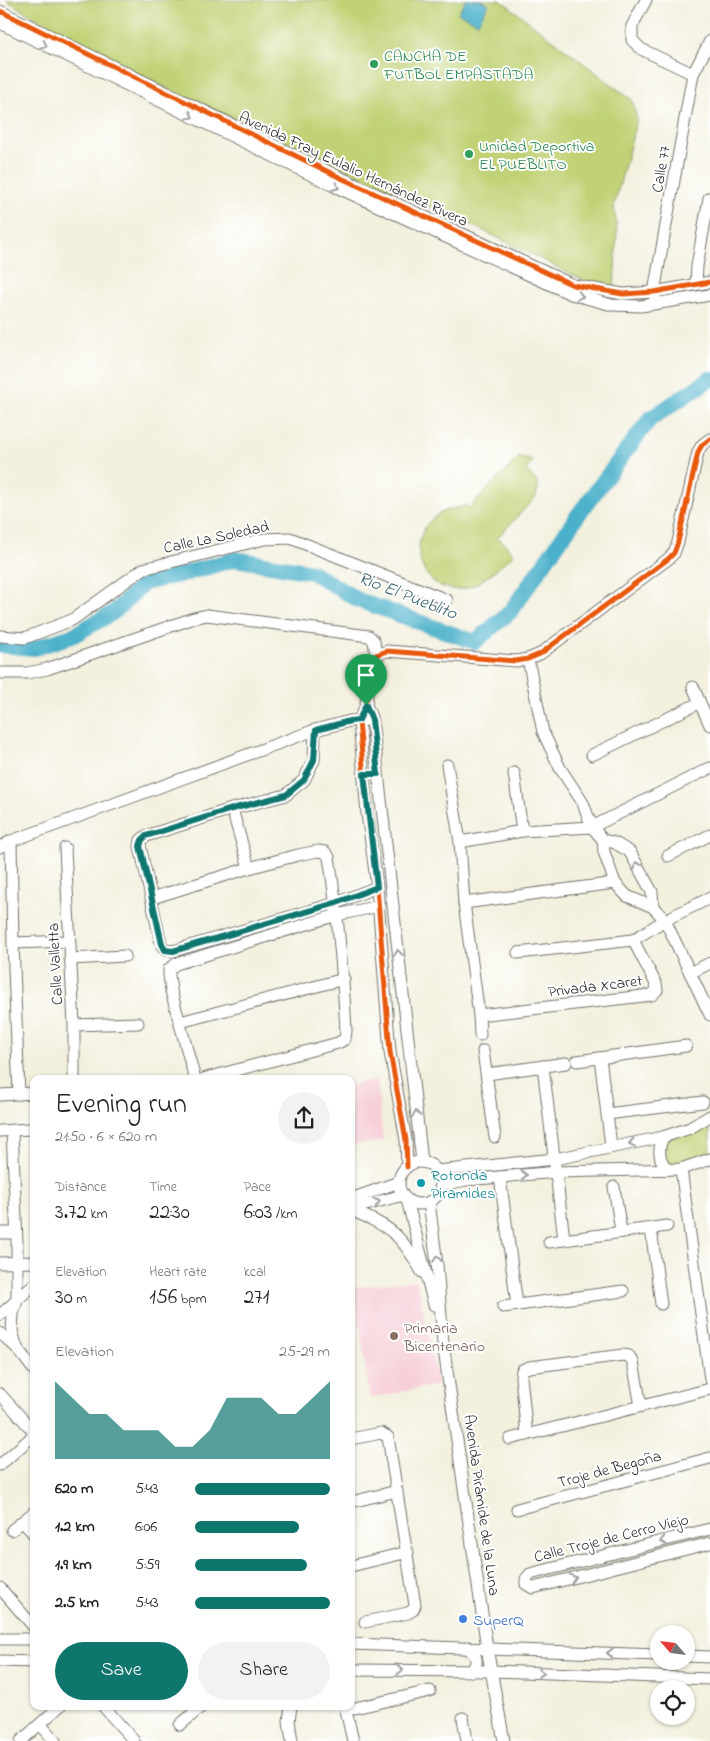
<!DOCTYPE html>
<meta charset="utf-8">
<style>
body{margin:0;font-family:"Indie Flower",sans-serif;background:#f2f2f2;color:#202124;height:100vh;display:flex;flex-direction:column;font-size:19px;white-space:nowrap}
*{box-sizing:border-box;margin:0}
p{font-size:16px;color:#757577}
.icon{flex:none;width:28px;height:28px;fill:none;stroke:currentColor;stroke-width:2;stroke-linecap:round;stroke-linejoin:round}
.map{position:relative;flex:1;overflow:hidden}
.panel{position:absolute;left:30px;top:1075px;width:325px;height:635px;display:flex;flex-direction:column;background:#fff;border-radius:10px;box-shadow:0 1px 4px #0004}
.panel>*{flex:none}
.needle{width:32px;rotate:298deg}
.controls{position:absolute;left:650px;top:1625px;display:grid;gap:10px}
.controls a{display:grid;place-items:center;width:45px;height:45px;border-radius:50%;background:#fff;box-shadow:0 1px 4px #0004;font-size:25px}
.pin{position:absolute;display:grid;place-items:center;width:42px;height:42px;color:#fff;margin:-51px -21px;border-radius:50% 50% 50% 0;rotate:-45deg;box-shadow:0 0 5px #0007}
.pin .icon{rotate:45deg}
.round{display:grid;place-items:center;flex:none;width:52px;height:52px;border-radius:26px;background:#f2f2f2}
.head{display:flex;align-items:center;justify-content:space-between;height:85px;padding:0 25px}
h1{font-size:28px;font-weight:600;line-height:38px}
.figures{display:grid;grid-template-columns:repeat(3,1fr);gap:8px;height:85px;padding:5px 25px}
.figures div{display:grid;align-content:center}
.figures b{font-size:21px;font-weight:600}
.figures small{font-size:14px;font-weight:400}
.figures p{font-size:14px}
.chart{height:140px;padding:10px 25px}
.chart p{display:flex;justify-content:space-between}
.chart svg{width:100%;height:90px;margin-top:5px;fill:#0f766e;opacity:.7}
.cta{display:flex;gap:10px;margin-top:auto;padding:10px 25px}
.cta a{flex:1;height:58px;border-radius:30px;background:#0f766e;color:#fff;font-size:20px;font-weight:600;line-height:58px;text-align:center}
.cta a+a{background:#f2f2f2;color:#202124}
ul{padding:0 25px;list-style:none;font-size:16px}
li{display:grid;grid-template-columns:80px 60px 1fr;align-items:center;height:38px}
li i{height:12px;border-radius:6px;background:#0f766e}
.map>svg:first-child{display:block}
.built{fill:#f6cfd7}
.green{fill:#c0d275;stroke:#767e50}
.water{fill:#4bb1ca;stroke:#3b6e7a}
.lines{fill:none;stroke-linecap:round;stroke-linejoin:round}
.river{stroke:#4bb1ca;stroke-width:16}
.minor-casing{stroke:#71706a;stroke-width:13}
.minor{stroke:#fff;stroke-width:11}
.cycleway-casing{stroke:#fff;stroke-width:8}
.cycleway{stroke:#e8590c;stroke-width:5}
.oneway{stroke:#a0a0a0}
.route-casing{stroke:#fff;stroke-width:10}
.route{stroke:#0f766e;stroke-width:6}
.leisure-dot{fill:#2e9e5b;stroke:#fff;stroke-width:2}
.culture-dot{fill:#0f9aa8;stroke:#fff;stroke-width:2}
.education-dot{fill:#8d6e63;stroke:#fff;stroke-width:2}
.shop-dot{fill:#3f7fe0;stroke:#fff;stroke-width:2}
.labels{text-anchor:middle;stroke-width:4;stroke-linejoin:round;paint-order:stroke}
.leisure-label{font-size:16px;fill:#27864d;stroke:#fff;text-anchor:start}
.street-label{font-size:16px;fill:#2b2b2b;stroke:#fff}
.culture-label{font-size:16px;fill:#0d838f;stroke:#fff;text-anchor:start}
.education-label{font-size:16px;fill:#785e54;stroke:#fff;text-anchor:start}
.shop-label{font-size:16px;fill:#366cbe;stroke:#fff;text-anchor:start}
.water-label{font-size:18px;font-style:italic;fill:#38616b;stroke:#fff}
</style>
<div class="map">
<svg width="710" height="1741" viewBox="0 0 710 1741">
<rect width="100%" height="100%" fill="#fff"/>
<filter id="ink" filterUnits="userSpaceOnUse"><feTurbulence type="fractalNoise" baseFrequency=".02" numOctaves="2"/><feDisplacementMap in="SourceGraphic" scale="10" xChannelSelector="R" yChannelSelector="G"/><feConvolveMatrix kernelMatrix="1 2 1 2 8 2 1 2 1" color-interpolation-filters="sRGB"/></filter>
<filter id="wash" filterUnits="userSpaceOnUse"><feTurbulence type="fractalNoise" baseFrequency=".0096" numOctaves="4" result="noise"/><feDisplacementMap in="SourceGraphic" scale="20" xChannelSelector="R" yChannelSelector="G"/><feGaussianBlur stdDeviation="1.12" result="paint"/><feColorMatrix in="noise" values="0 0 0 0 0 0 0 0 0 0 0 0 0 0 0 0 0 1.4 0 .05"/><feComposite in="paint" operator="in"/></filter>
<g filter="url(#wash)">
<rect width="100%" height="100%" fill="#f3f0de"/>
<g class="built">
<path d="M377 1079 383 1141 351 1145V1085Z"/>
<path d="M417 1280 438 1385 370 1398 354 1287Z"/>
</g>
<g class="green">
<path d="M6 0H500L503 2 632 100 637 119 614 206 617 230 614 291 587 282 480 229 411 199 105 60Z"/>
<path d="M519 457 533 461 526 470 539 484 536 497 498 537 514 554C503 564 481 584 467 588 421 599 402 539 437 515 446 509 457 509 466 505L469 508Z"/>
<path d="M710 1116V1159L667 1169 660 1144Z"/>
</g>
<path class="water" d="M466 0H480L489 4 478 23 458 13Z"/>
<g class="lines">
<path class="river" d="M0 645 35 648 72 636 114 612 144 583 187 573 235 559 312 572 358 600 475 642 510 612 578 515 650 419 710 379"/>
</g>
</g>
<g filter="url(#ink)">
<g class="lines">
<g class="minor-casing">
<g id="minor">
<path d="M646 0 632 26V40L641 49 693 74"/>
<path d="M0 11 339 177 573 285 623 294 654 292 710 282"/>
<path d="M0 23 334 186 571 294 612 305 641 306 710 295"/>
<path d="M696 284 697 266 709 198"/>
<path d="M655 299 654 292 693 74 710 41"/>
<path d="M0 636 25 638 72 620 143 569 264 539 290 538 447 600"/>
<path d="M528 659 543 732 560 768 583 803 592 827 603 840 604 852 615 883 627 896 653 907 665 920 710 1015"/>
<path d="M0 673H27L47 669 194 618 207 615 369 636 374 641 376 655"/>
<path d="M693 687 710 725"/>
<path d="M366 705 372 720 422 1162"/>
<path d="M315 730 314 760 304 780 286 795 232 809 146 836 141 840 140 846 161 944 165 950 173 951 336 903 377 887"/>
<path d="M592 755 699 703"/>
<path d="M447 765 460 842 464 903 479 1015 480 1035"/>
<path d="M514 773 522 831"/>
<path d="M232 809 249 868"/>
<path d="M603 840 615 843 630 852 652 892 653 907"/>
<path d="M11 841 13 943 19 1094"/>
<path d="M460 842 522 831 592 827 710 768"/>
<path d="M0 847 11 841 64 822 315 730 350 721 366 720"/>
<path d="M65 848 74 1025V1079"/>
<path d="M668 856 710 835"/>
<path d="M152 898 249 868 298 855 318 851 325 852 329 857C338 915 343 973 346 1031L345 1039 338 1043 203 1079"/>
<path d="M464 903 615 883"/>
<path d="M13 943 69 941"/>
<path d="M518 953 633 940 665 920 710 898"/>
<path d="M70 959 125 956"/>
<path d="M690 973 710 963"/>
<path d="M479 1015 652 995 657 990 656 984 633 940"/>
<path d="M180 1022 344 979"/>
<path d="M74 1025 138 1023"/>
<path d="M483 1051 495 1137"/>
<path d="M600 1058 611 1146"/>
<path d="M577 1061 686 1046"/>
<path d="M543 1066 564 1239"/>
<path d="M487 1074 566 1063"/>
<path d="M195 1079 171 991 169 975V969L176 964 337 915 379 906"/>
<path d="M0 1095 34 1093"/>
<path d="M607 1114 703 1102"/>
<path d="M0 1131 29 1129"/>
<path d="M12 1131 17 1241V1300L13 1314 12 1331 17 1348"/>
<path d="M663 1137C658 1149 658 1159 667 1169"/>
<circle cx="420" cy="1183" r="21"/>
<path d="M407 1167 406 1140 390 1052 377 887 367 813 359 721 366 705 370 664 376 655 387 651 516 661 528 659 540 654 668 559 674 553 678 542 698 452 702 445 710 439"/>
<path d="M681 1169 710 1379"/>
<path d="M437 1171 555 1159 663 1137 690 1128 710 1116"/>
<path d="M500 1177 517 1305"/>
<path d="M441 1185 466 1180 557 1172 681 1169 710 1159"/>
<path d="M614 1187 621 1231"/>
<path d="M351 1199 399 1182"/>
<path d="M407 1200 434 1305"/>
<path d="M429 1202 437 1264 443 1343 487 1648 504 1741"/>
<path d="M351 1209 403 1195"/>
<path d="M351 1210C392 1228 400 1233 422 1272"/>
<path d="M651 1229 661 1304"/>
<path d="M0 1233H16"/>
<path d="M549 1242 667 1226"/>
<path d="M0 1263 34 1262"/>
<path d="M503 1307 623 1291"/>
<path d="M0 1315 34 1285"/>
<path d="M0 1333 17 1348 34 1370"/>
<path d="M0 1394 34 1432"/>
<path d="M527 1435 521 1377 522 1370 529 1367 623 1355 629 1356 633 1362 641 1406"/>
<path d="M351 1439 381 1433 388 1437 415 1605 413 1610 408 1613 365 1622"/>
<path d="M510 1439 710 1389"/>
<path d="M0 1465 34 1435"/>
<path d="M351 1502 397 1491"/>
<path d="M517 1509 710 1458"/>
<path d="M23 1522 34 1534"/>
<path d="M710 1529 530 1574 526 1579V1584L533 1588 710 1543"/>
<path d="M12 1530 34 1512"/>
<path d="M351 1566 408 1552"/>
<path d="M0 1588 34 1627"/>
<path d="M0 1639H34"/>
<path d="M351 1644 659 1655"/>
<path d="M468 1647 476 1658V1663L472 1671"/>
<path d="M686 1656 710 1657"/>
<path d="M0 1661 34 1662"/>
<path d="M351 1670 492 1671 710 1679"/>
<path d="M103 1706 134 1741"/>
<path d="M291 1706 289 1721 292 1741"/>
<path d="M345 1706 353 1741"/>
<path d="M346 1710 430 1691"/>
<path d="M463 1718 467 1741"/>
<path d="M40 1724 55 1741"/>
<path d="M180 1725 202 1706"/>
<path d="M21 1741 60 1706"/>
</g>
</g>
<use href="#minor" class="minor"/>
<g class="cycleway-casing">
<g id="cycleway">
<path d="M0 11 339 177 573 285 623 294 654 292 710 282"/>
<path d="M407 1167 406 1140 390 1052 377 887 367 813 359 721 366 705 370 664 376 655 387 651 516 661 528 659 540 654 668 559 674 553 678 542 698 452 702 445 710 439"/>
</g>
</g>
<use href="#cycleway" class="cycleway"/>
</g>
<defs><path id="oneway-chevron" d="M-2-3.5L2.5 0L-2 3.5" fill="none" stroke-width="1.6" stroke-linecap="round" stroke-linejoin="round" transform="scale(1.25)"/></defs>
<g class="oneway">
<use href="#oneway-chevron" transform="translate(44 45) rotate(26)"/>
<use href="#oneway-chevron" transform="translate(190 116) rotate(26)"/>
<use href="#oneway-chevron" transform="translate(336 187) rotate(25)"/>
<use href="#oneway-chevron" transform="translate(580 296) rotate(15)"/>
<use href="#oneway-chevron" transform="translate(637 865) rotate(-118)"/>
<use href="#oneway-chevron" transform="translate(398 953) rotate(-96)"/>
<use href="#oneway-chevron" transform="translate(416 1114) rotate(-97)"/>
<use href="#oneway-chevron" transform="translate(632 1143) rotate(170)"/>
<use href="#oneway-chevron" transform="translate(524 1175) rotate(-5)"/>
<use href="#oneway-chevron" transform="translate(377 1202) rotate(-16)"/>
<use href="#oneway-chevron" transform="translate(437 1259) rotate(-97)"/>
<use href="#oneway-chevron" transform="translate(663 1541) rotate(166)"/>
<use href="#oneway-chevron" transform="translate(573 1578) rotate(-14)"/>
<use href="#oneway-chevron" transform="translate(610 1653) rotate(-178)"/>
<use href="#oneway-chevron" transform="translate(400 1670) rotate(1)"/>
<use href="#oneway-chevron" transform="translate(541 1673) rotate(2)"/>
</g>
</g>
<g class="lines" filter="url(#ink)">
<g class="route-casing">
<path id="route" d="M366 705 372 720 378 774H364L377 887 336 903 173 951 165 950 162 944 140 846 142 840 146 836 232 809 286 795 304 780 314 760 316 730 350 721 359 720Z"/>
</g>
<use href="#route" class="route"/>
</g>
<g class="leisure-dot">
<circle cx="374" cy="64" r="5"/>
<circle cx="469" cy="154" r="5"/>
</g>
<circle class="culture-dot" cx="421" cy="1183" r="5"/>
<circle class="education-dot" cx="394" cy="1336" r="5"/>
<circle class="shop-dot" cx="463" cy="1619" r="5"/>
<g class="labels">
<g class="leisure-label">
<text x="384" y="61">CANCHA DE<tspan x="384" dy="18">FUTBOL EMPASTADA</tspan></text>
<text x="479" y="151">Unidad Deportiva<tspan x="479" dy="18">EL PUEBLITO</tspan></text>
</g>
<g class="street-label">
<text transform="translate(354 168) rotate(25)" y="6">Avenida Fray Eulalio Hernández Rivera</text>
<text transform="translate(660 169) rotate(-80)" y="6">Calle 77</text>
<text transform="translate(216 536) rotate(-12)" y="6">Calle La Soledad</text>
<text transform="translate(54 964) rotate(-93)" y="6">Calle Valletta</text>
<text transform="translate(595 985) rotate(-7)" y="6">Privada Xcaret</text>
<text transform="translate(609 1468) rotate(-15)" y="6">Troje de Begoña</text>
<text transform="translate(483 1505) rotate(82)" y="6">Avenida Pirámide de la Luna</text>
<text transform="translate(611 1537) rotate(-14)" y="6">Calle Troje de Cerro Viejo</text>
</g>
<g class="culture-label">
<text x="431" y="1180">Rotonda<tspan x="431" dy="18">Piramides</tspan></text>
</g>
<g class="education-label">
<text x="404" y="1333">Primaria<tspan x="404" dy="18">Bicentenario</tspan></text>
</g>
<g class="shop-label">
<text x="473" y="1625">SuperQ</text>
</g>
<g class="water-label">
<text transform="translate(408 595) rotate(21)" y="6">Rio El Pueblito</text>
</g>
</g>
</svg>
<div class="controls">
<a><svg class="needle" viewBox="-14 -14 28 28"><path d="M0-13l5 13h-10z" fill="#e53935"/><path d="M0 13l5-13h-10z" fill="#757577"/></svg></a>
<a><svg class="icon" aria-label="locate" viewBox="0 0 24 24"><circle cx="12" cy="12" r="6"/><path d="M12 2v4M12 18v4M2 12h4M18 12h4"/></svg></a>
</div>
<div class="pin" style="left:366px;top:705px;background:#1e9e55"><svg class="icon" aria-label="arrive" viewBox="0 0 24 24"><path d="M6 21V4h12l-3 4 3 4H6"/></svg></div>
<section class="panel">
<div class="head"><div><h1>Evening run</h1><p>21:50 · 6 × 620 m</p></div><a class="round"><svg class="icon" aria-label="share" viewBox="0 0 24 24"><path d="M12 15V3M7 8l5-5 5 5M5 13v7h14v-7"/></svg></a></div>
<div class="figures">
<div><p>Distance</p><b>3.72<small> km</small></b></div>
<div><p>Time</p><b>22:30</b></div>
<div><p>Pace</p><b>6:03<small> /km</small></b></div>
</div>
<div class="figures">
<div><p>Elevation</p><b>30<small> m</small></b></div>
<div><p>Heart rate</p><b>156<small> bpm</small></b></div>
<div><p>kcal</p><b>271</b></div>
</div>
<div class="chart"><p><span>Elevation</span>25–29 m</p>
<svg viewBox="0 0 160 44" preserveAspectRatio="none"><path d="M0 44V6L10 14L20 22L30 22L40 30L50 30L60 30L70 38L80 38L90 30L100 14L110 14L120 14L130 22L140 22L150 14L160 6V44z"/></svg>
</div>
<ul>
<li><b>620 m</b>5:43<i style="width:100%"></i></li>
<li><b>1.2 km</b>6:06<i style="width:77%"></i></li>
<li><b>1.9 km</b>5:59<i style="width:83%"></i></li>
<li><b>2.5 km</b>5:43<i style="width:100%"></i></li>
</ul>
<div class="cta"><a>Save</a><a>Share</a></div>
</section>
</div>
